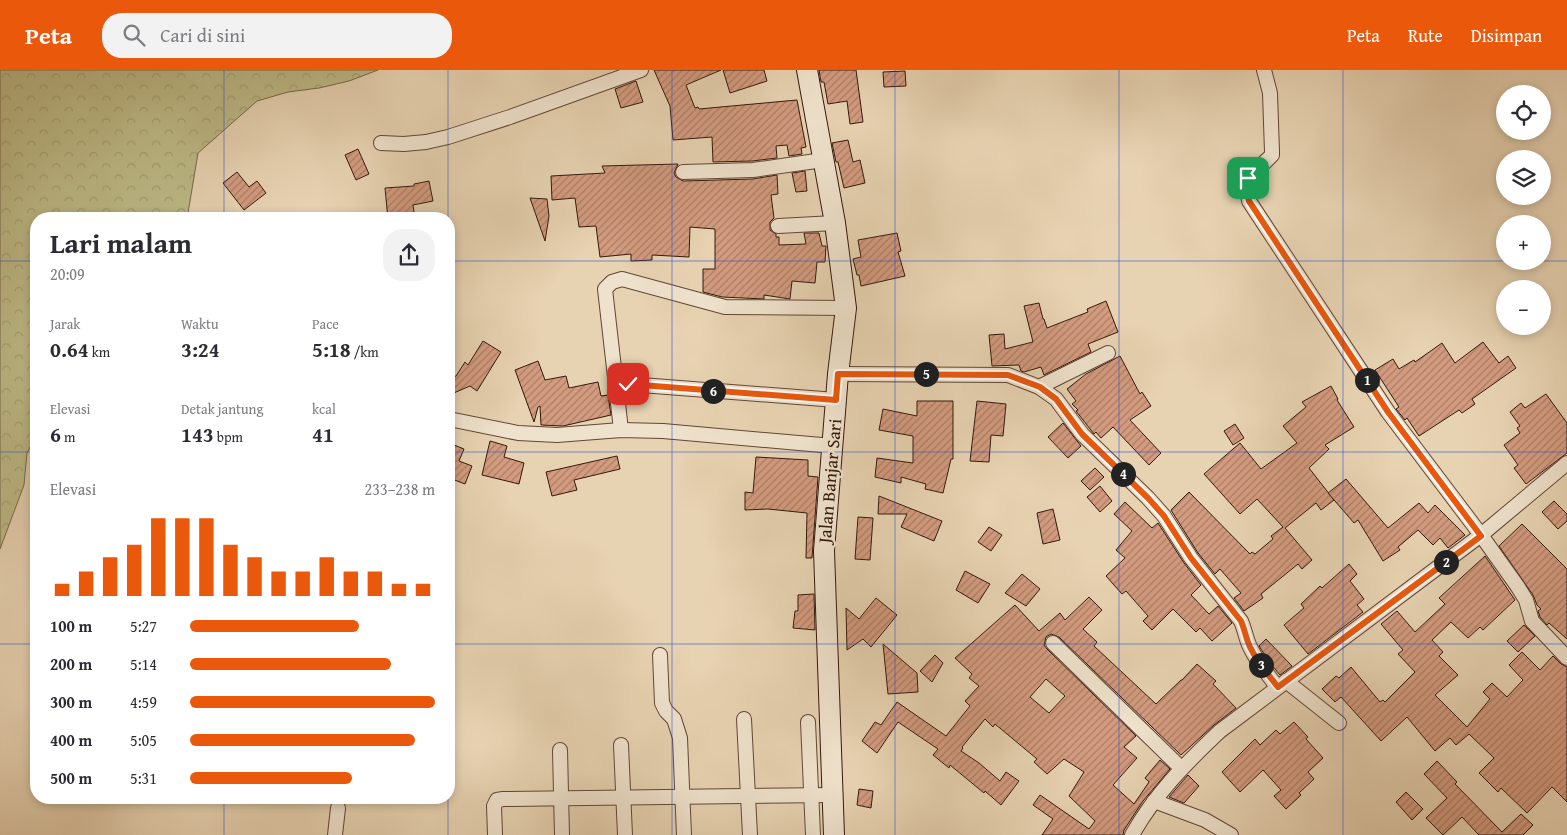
<!DOCTYPE html>
<html lang="id">
<meta charset="utf-8">
<style>
body{margin:0;font-family:"Gentium Book Plus",serif;background:#f2f2f3;color:#2b2b33;height:100vh;display:flex;flex-direction:column;font-size:19px;white-space:nowrap}
*{box-sizing:border-box;margin:0}
p{font-size:16px;color:#7c7c81}
.icon{flex:none;width:28px;height:28px;fill:none;stroke:currentColor;stroke-width:2;stroke-linecap:round;stroke-linejoin:round}
.map{position:relative;flex:1;overflow:hidden}
.drawer{position:absolute;left:30px;top:142px;width:425px;height:592px;display:flex;flex-direction:column;background:#fff;border-radius:20px;box-shadow:0 2px 8px #0003}
.drawer>*{flex:none}
.fabs{position:absolute;left:1496px;top:15px;display:grid;gap:10px}
.fabs a{display:grid;place-items:center;width:55px;height:55px;border-radius:50%;background:#fff;box-shadow:0 2px 8px #0003;font-size:25px}
.pin{position:absolute;display:grid;place-items:center;width:42px;height:42px;color:#fff;margin:-21px;border-radius:10px;box-shadow:0 2px 8px #0006}
.km{position:absolute;width:25px;height:25px;margin:-12px;border-radius:50%;background:#222;color:#fff;font-size:14px;line-height:25px;text-align:center}
.round{display:grid;place-items:center;flex:none;width:52px;height:52px;border-radius:20px;background:#f2f2f3}
.summary{display:flex;align-items:center;justify-content:space-between;height:85px;padding:0 20px}
h1{font-size:28px;font-weight:600;line-height:38px}
.figures{display:grid;grid-template-columns:repeat(3,1fr);gap:8px;height:85px;padding:5px 20px}
.figures div{display:grid;align-content:center}
.figures b{font-size:21px;font-weight:600}
.figures small{font-size:14px;font-weight:400}
.figures p{font-size:14px}
.chart{height:140px;padding:10px 20px}
.chart p{display:flex;justify-content:space-between}
.chart svg{width:100%;height:90px;margin-top:5px;stroke:#ea580c;stroke-width:6}
ul{padding:0 20px;list-style:none;font-size:16px}
li{display:grid;grid-template-columns:80px 60px 1fr;align-items:center;height:38px}
li i{height:12px;border-radius:6px;background:#ea580c}
header{display:flex;align-items:center;gap:30px;box-sizing:border-box;height:70px;padding:0 25px;background:#ea580c;color:#fff}
header strong{font-size:24px}
nav{display:flex;gap:28px;margin-inline-start:auto;font-size:18px}
.search{width:350px;height:45px;background:#f2f2f3;display:flex;align-items:center;gap:12px;box-sizing:border-box;padding:0 18px;border-radius:20px;color:#7c7c81;font-size:19px}
.map>svg:first-child{display:block}
.forest{fill:url(#forest-crowns);stroke:#79694a}
.building{fill:url(#building-hatch);stroke:#35180d;fill-rule:evenodd}
.lines{fill:none;stroke-linecap:round;stroke-linejoin:round}
.street-casing{stroke:#624636;stroke-width:16}
.secondary-casing{stroke:#35180d;stroke-width:22}
.street{stroke:#efe2cc;stroke-width:14}
.secondary{stroke:#efe2cc;stroke-width:20}
.route-casing{stroke:#fff;stroke-width:10}
.route{stroke:#ea580c;stroke-width:6}
.grid{fill:none;stroke:#1d4ed8;stroke-width:1;stroke-opacity:0.55}
.labels{text-anchor:middle;stroke-width:4.5;stroke-linejoin:round;paint-order:stroke}
.street-label{font-size:18px;fill:#35180d;stroke:#efe2cc}
</style>
<header>
<strong>Peta</strong>
<div class="search"><svg class="icon" aria-label="search" viewBox="0 0 24 24"><circle cx="10" cy="10" r="6"/><path d="M15 15l6 6"/></svg>Cari di sini</div>
<nav><a>Peta</a><a>Rute</a><a>Disimpan</a></nav>
</header>
<div class="map">
<svg width="1567" height="765" viewBox="0 0 1567 765">
<defs>
<pattern id="forest-crowns" width="20" height="18" patternUnits="userSpaceOnUse" patternTransform="scale(1.25)"><rect width="20" height="18" fill="#bdba87"/><path d="M2 6a3 3 0 1 1 6 0M12 15a3 3 0 1 1 6 0" fill="none" stroke="#a39f73"/></pattern>
<pattern id="building-hatch" width="6" height="6" patternUnits="userSpaceOnUse" patternTransform="scale(1.25)"><rect width="6" height="6" fill="#d39b7f"/><path d="M-1 1l2-2M0 6l6-6M5 7l2-2" fill="none" stroke="#ac7d66"/></pattern>
</defs>
<rect width="100%" height="100%" fill="#e7d2b1"/>
<filter id="stains"><feTurbulence type="fractalNoise" baseFrequency=".004" numOctaves="4"/><feColorMatrix values="0 0 0 0 .2 0 0 0 0 .09 0 0 0 0 .02 0 0 0 .5 -.17"/></filter>
<radialGradient id="worn" r=".72"><stop offset=".6" stop-color="#630" stop-opacity="0"/><stop offset="1" stop-color="#630" stop-opacity=".3"/></radialGradient>
<path class="forest" d="M0 0H378L349 11 319 18 288 22 257 31 198 83 187 149H36V366L27 383 24 415 0 479Z"/>
<g class="building">
<path d="M654 0H721L686 15 695 38 698 37 699 39 797 30 806 77 801 78 802 84 789 86 787 75 776 76 777 88 752 91 713 92 712 67 673 70 670 36Z"/>
<path d="M723 0H764L767 11 730 23Z"/>
<path d="M819 0H856L863 52 850 54 847 31 828 34 824 12H821Z"/>
<path d="M905 1 906 16 884 17 883 2Z"/>
<path d="M636 11 643 32 621 38 615 19Z"/>
<path d="M848 70 853 92 860 90 865 113 844 118 838 92H836L832 73Z"/>
<path d="M358 79 369 104 356 110 345 85Z"/>
<path d="M678 94 674 103 676 107 683 111 753 109 777 105 778 124 771 125 774 148 770 152V160L776 164V167H779V175L806 174 804 163H819L822 176H826L825 192H817L815 213 792 211 790 229 764 225V229L722 227 703 222V199H715V159L690 157 689 187 652 185V190L631 191V184L600 187 596 156 579 157 575 128 552 130 551 106 605 103 602 96Z"/>
<path d="M805 101 807 121 796 122 792 103Z"/>
<path d="M237 102 249 117 257 111 266 123 244 140 223 113Z"/>
<path d="M429 111 433 131 413 135 415 149H388L385 118 414 116V114Z"/>
<path d="M530 128 547 129 549 146 545 171Z"/>
<path d="M897 163 901 181 898 182 905 206 861 216 859 205H857L853 189 861 187 858 170Z"/>
<path d="M1106 231 1118 262 1088 274 1091 282 1044 305 1041 297 1024 302 1021 301 1019 295 992 296 989 265 1004 264 1005 279 1033 272 1024 236 1039 233 1043 249H1044L1047 258 1088 242 1087 239Z"/>
<path d="M483 271 501 282 477 321 470 316 449 325V309L456 306 465 292 468 295Z"/>
<path d="M1483 272 1499 293 1508 286 1516 298 1472 329 1475 334 1462 343 1459 340 1419 366 1407 348 1405 350 1396 339 1399 337 1375 300 1393 289 1399 299 1414 290 1415 292 1442 273 1455 293Z"/>
<path d="M1120 286 1140 324 1142 322 1151 336 1130 350 1161 383 1149 395 1113 357 1101 368 1096 362 1094 364 1076 341 1078 340 1072 334 1076 331 1067 319 1086 304Z"/>
<path d="M538 291 545 310 566 306 569 318 598 312 601 326 608 325 611 345 563 356 541 355 540 336 538 337 534 352 515 300Z"/>
<path d="M1331 316 1338 329 1337 330 1354 357 1325 375 1329 379 1309 398 1334 430 1321 440 1316 433 1285 458 1312 490 1302 499 1298 494 1261 524 1263 528 1244 541 1234 528 1241 523 1220 499 1215 504 1198 483 1171 440 1189 422 1250 484 1252 482 1255 484 1273 469 1271 466 1283 457 1257 429 1240 444 1204 404 1240 373 1261 399 1297 373 1283 356 1306 337 1302 332Z"/>
<path d="M1546 324 1567 353V383L1526 414 1514 398 1518 395 1504 375 1520 363 1517 358 1520 356 1510 342 1521 333 1525 338Z"/>
<path d="M917 331H953V389H951L943 423 925 419 926 414 901 407V413L875 407 877 388 913 393V366L879 360 883 339 917 346Z"/>
<path d="M977 331 1006 334 1003 366 991 365 989 392 970 391Z"/>
<path d="M1063 353 1081 376 1068 388 1048 367Z"/>
<path d="M1235 354 1244 368 1233 375 1224 361Z"/>
<path d="M490 371 507 376 504 387 524 393 519 414 482 405Z"/>
<path d="M449 373 464 379 459 391 472 396 465 414 452 409 449 415Z"/>
<path d="M617 386 620 399 574 410 577 420 552 426 546 402Z"/>
<path d="M756 387 808 390V406L818 407 812 488H806L807 443 768 439 745 440V422L753 423Z"/>
<path d="M1095 398 1104 407 1090 420 1081 411Z"/>
<path d="M1346 409 1388 458 1419 433 1428 443 1435 435 1465 465 1448 478 1440 468 1433 475 1418 460 1398 477 1400 480 1383 491 1358 450 1354 453 1328 423Z"/>
<path d="M1100 416 1112 431 1100 442 1087 427Z"/>
<path d="M879 426 942 451 934 471 901 457 907 444H878Z"/>
<path d="M1554 431 1567 444V451L1558 459 1542 442Z"/>
<path d="M1125 432 1152 458 1158 453 1184 493 1201 515 1191 525 1209 544 1218 536 1232 553 1212 571 1200 558 1196 562 1173 539 1152 560 1143 551 1148 546 1126 521 1122 524 1106 506 1125 488 1116 480 1132 461 1114 444Z"/>
<path d="M1053 439 1060 470 1043 474 1037 443Z"/>
<path d="M858 447 873 448 870 490 855 489Z"/>
<path d="M1522 454 1567 499V569L1549 553 1547 555 1540 547 1538 541 1541 539 1537 535 1533 525 1499 476Z"/>
<path d="M989 457 1002 465 991 481 978 472Z"/>
<path d="M1485 486 1515 530 1483 560 1480 557 1468 568 1451 552 1432 570 1443 582 1439 586 1458 605 1435 625 1467 657 1490 629 1483 622 1492 613 1507 627 1523 610 1509 595 1522 582 1540 600 1553 586 1561 594 1567 597V732L1552 717 1527 743 1501 718 1498 722 1479 703 1494 688 1469 664 1456 675 1450 668 1435 681 1407 647 1381 671 1341 627 1335 632 1322 619 1336 606 1339 608 1351 597 1380 632 1383 630 1385 632 1415 602 1398 584 1403 580 1381 554 1397 541 1415 562 1445 534 1439 528Z"/>
<path d="M1349 494 1357 504 1350 511 1364 529 1357 535 1363 542 1308 584 1284 555 1304 538 1301 534 1320 516 1322 518Z"/>
<path d="M965 501 990 514 978 533 956 520Z"/>
<path d="M1022 504 1040 519 1026 536 1005 523Z"/>
<path d="M814 524 815 560 793 558 795 541H798V525Z"/>
<path d="M1089 527 1102 540 1083 559 1097 572 1094 576 1156 634 1181 610H1182L1197 594 1216 611 1213 614 1236 638 1214 655 1181 685 1059 567 1051 564 1046 567 1044 575 1047 579 1136 666 1124 677 1137 688 1113 715 1134 734 1149 712 1145 708 1160 690 1170 699 1143 731 1124 760 1123 765H1042L1053 749 1033 735 1040 725 1089 759 1095 751 1069 726 1084 702 1064 689 1047 704 1034 692 1037 689 995 654 993 657 985 649 962 677 963 678 961 681 979 693 1000 711 1006 702 1019 711 1001 735 985 721 984 723 950 695 949 698 933 685 938 679 898 652 877 683 862 671 875 652 881 655 897 632 946 666 970 636 965 631 979 616 969 608 972 604 955 588 1015 535 1039 561 1060 543 1065 550ZM1046 609 1065 626 1049 643 1030 627Z"/>
<path d="M876 528 897 545 871 577 863 569 847 580 846 538 859 549Z"/>
<path d="M1524 555 1535 566 1518 582 1507 571Z"/>
<path d="M1266 569 1292 596 1280 605 1270 593 1259 576Z"/>
<path d="M883 574 917 603 918 622 888 624Z"/>
<path d="M935 585 943 593 932 612 920 601Z"/>
<path d="M1294 652 1308 667 1306 669 1323 688 1308 702 1314 709 1299 723 1301 725 1286 739 1274 726 1281 720 1263 700 1240 722 1222 702 1255 669 1260 675 1276 660 1280 664Z"/>
<path d="M1437 691 1457 712 1455 714 1502 762 1521 744 1533 755 1523 765H1479L1462 747 1443 765 1426 748 1447 728 1424 704Z"/>
<path d="M1188 705 1199 716 1184 733 1169 727Z"/>
<path d="M859 719 873 721 871 738 857 735Z"/>
<path d="M1406 722 1423 739 1412 750 1396 732Z"/>
</g>
<g class="lines">
<g class="street-casing">
<g id="street">
<path d="M1264 0 1270 23 1272 82V85C1256 102 1243 105 1249 131L1388 342 1481 465 1518 517 1526 530 1532 551 1567 588"/>
<path d="M381 73 404 74 426 72 448 67 510 47 641 0"/>
<path d="M683 102 753 100 823 90"/>
<path d="M778 156 835 153"/>
<path d="M838 304 1008 305 1039 317 1056 329 1082 364 1148 428 1164 446 1191 488 1241 551C1245 560 1246 569 1250 577 1257 592 1268 604 1277 617"/>
<path d="M628 314 836 330"/>
<path d="M1039 317 1108 283"/>
<path d="M449 349 518 363 557 365 621 360 663 361 833 376"/>
<path d="M621 360 605 219 612 212 622 209 725 237 846 238"/>
<path d="M1053 573 1181 698"/>
<path d="M660 585 662 633 666 641 674 649 680 668 684 765"/>
<path d="M1286 611 1339 653"/>
<path d="M744 649 750 765"/>
<path d="M808 652 813 765"/>
<path d="M621 675 625 765"/>
<path d="M560 680 562 765"/>
<path d="M1154 731 1205 750 1231 765"/>
<path d="M335 765 338 738"/>
<path d="M495 765 494 736 497 730 503 729 832 725"/>
<path d="M1132 765C1155 724 1186 693 1220 661L1481 465 1567 393"/>
</g>
</g>
<g class="secondary-casing">
<path id="secondary" d="M807 0 835 153 846 238 838 304 824 481 834 765"/>
</g>
<use href="#street" class="street"/>
<use href="#secondary" class="secondary"/>
</g>
<g class="lines">
<g class="route-casing">
<path id="route" d="M628 314 836 330 838 304 1008 305 1040 317 1056 329 1082 364 1148 428 1164 446 1191 488 1241 551C1245 560 1246 569 1250 577 1257 592 1268 604 1278 617L1481 466 1388 342 1249 131 1246 120 1248 108"/>
</g>
<use href="#route" class="route"/>
</g>
<path class="grid" d="M224 0V149M448 0V149M672 0V765M895 0V765M1119 0V765M1343 0V765M0 191H36M449 191H1505M1505 191H1542M1542 191H1567M0 382H36M449 382H1567M0 574H36M449 574H1567M224 729V765M448 729V765"/>
<g class="labels">
<g class="street-label">
<text transform="translate(830 411) rotate(-85)" y="6">Jalan Banjar Sari</text>
</g>
</g>
<rect width="100%" height="100%" filter="url(#stains)"/>
<rect width="100%" height="100%" fill="url(#worn)"/>
</svg>
<div class="fabs">
<a><svg class="icon" aria-label="locate" viewBox="0 0 24 24"><circle cx="12" cy="12" r="6"/><path d="M12 2v4M12 18v4M2 12h4M18 12h4"/></svg></a>
<a><svg class="icon" aria-label="layers" viewBox="0 0 24 24"><path d="M12 4l9 5-9 5-9-5zM3 14l9 5 9-5"/></svg></a>
<a>+</a>
<a>−</a>
</div>
<div class="pin" style="left:1248px;top:108px;background:#1e9e55"><svg class="icon" aria-label="arrive" viewBox="0 0 24 24"><path d="M6 21V4h12l-3 4 3 4H6"/></svg></div>
<div class="pin" style="left:628px;top:314px;background:#d93025"><svg class="icon" aria-label="check" viewBox="0 0 24 24"><path d="M5 12l5 5 9-10"/></svg></div>
<b class="km" style="left:1367px;top:310px">1</b>
<b class="km" style="left:1446px;top:492px">2</b>
<b class="km" style="left:1261px;top:595px">3</b>
<b class="km" style="left:1123px;top:404px">4</b>
<b class="km" style="left:926px;top:304px">5</b>
<b class="km" style="left:713px;top:321px">6</b>
<section class="drawer">
<div class="summary"><div><h1>Lari malam</h1><p>20:09</p></div><a class="round"><svg class="icon" aria-label="share" viewBox="0 0 24 24"><path d="M12 15V3M7 8l5-5 5 5M5 13v7h14v-7"/></svg></a></div>
<div class="figures">
<div><p>Jarak</p><b>0.64<small> km</small></b></div>
<div><p>Waktu</p><b>3:24</b></div>
<div><p>Pace</p><b>5:18<small> /km</small></b></div>
</div>
<div class="figures">
<div><p>Elevasi</p><b>6<small> m</small></b></div>
<div><p>Detak jantung</p><b>143<small> bpm</small></b></div>
<div><p>kcal</p><b>41</b></div>
</div>
<div class="chart"><p><span>Elevasi</span>233–238 m</p>
<svg viewBox="0 0 160 44" preserveAspectRatio="none"><path d="M5 44V38M15 44V32M25 44V25M35 44V19M45 44V6M55 44V6M65 44V6M75 44V19M85 44V25M95 44V32M105 44V32M115 44V25M125 44V32M135 44V32M145 44V38M155 44V38"/></svg>
</div>
<ul>
<li><b>100 m</b>5:27<i style="width:69%"></i></li>
<li><b>200 m</b>5:14<i style="width:82%"></i></li>
<li><b>300 m</b>4:59<i style="width:100%"></i></li>
<li><b>400 m</b>5:05<i style="width:92%"></i></li>
<li><b>500 m</b>5:31<i style="width:66%"></i></li>
</ul>
</section>
</div>
